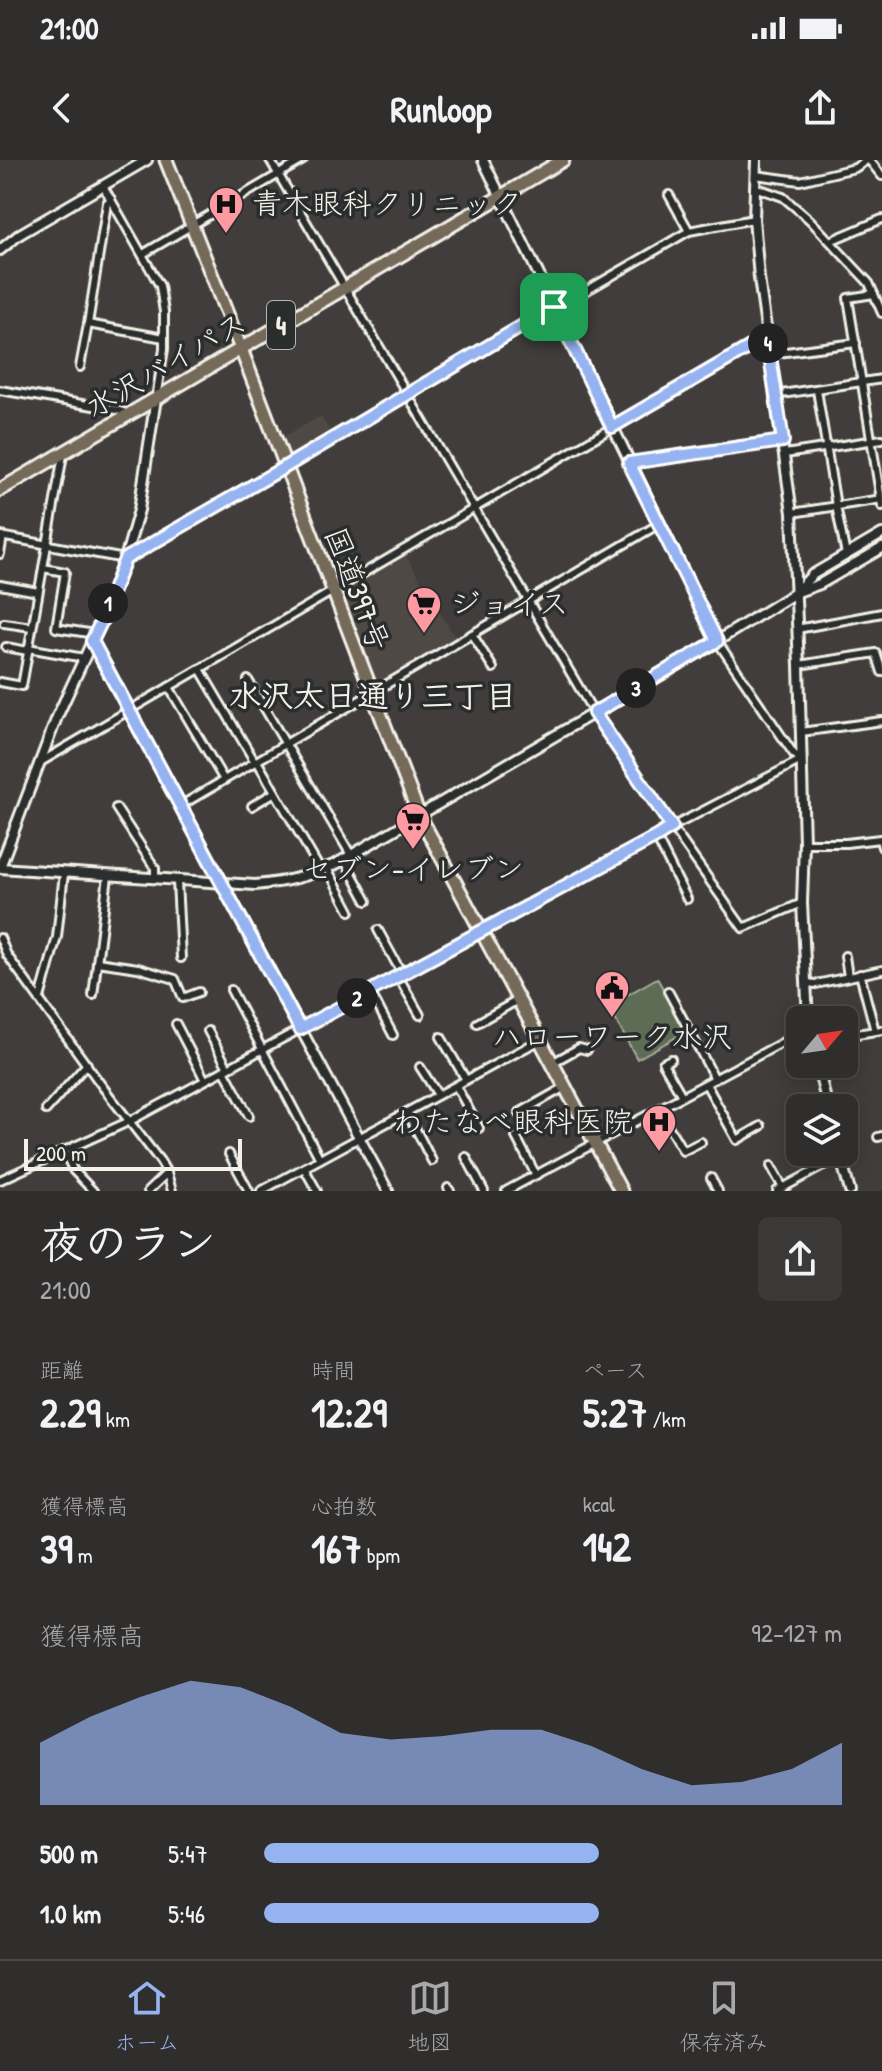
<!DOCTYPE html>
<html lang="ja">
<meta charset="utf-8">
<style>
body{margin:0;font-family:"Patrick Hand","Klee One",sans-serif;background:#3c3a39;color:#f1f3f6;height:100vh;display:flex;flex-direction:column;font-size:30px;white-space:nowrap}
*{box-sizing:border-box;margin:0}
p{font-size:26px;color:#a8a8aa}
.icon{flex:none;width:44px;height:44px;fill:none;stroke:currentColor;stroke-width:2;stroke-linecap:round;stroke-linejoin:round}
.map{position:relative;height:1031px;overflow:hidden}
.details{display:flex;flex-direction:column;background:#302e2d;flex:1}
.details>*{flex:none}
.needle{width:52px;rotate:61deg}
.controls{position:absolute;left:786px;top:846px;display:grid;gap:16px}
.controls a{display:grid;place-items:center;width:72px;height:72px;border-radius:12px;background:#302e2d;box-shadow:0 4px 20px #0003,0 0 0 2px #4b4a49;font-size:40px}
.scale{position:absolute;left:24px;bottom:20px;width:218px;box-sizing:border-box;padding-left:8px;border:4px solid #f4f1e8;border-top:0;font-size:22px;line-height:28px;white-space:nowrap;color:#f4f1e8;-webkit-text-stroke:6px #2a2d2e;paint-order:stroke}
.pin{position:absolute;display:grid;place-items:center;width:68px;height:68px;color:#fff;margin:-34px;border-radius:16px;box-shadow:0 4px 12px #0006}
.km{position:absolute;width:40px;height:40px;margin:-20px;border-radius:50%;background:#222;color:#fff;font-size:22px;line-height:40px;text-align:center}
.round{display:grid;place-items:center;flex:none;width:84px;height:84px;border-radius:12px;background:#3c3a39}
.overview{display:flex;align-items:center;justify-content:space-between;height:136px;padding:0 40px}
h1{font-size:44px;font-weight:800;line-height:60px}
.figures{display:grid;grid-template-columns:repeat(3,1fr);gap:12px;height:136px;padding:8px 40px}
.figures div{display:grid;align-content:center}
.figures b{font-size:40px;font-weight:800}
.figures small{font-size:22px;font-weight:400}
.figures p{font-size:22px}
.chart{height:224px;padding:16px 40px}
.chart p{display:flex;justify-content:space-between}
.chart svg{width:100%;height:144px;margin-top:8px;fill:#95b2f1;opacity:.7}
ul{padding:0 40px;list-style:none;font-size:26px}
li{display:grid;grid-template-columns:128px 96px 1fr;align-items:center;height:60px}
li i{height:20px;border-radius:10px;background:#95b2f1}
.status{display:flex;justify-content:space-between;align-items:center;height:56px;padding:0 40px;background:#302e2d;direction:ltr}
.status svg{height:22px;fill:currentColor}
header{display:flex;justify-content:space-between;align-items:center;height:104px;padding:0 40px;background:#302e2d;font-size:36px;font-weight:800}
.tab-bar{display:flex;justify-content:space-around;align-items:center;height:112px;border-top:2px solid #4b4a49;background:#302e2d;font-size:22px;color:#a8a8aa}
.tab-bar a{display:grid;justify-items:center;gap:4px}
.tab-bar .active{color:#95b2f1}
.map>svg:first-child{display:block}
.built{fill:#4f4845}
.green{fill:#5e6c54;stroke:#a9ae9e;stroke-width:2}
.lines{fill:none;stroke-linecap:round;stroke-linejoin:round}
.minor-casing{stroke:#f4f1e8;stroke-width:12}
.tertiary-casing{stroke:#f4f1e8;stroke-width:14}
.trunk-casing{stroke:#f4f1e8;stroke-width:17}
.minor{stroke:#2a2d2e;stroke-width:6}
.tertiary{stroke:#2a2d2e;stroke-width:8}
.trunk{stroke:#746a5a;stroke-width:11}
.route-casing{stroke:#fff;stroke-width:16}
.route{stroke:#95b2f1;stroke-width:10}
.labels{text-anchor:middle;stroke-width:7;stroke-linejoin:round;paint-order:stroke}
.shield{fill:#2a2d2e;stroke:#b7b6b0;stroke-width:2}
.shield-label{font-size:28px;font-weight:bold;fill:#f4f1e8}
.poi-label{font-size:30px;fill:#f4f1e8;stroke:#2a2d2e;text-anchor:start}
.street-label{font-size:30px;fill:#f4f1e8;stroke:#2a2d2e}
.neighbourhood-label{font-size:32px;font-weight:bold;fill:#f4f1e8;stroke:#2a2d2e}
</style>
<div class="status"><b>21:00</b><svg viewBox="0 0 49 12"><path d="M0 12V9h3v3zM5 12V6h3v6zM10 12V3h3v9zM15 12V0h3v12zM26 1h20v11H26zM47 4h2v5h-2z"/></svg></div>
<header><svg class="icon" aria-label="back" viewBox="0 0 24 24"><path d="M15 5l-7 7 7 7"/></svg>Runloop<svg class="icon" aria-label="share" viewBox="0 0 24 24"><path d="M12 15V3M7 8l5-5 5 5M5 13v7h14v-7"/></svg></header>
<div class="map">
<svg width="882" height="1031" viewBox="0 0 882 1031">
<rect width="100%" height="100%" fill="#403d3c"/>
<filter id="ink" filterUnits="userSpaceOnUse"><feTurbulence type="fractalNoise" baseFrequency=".0125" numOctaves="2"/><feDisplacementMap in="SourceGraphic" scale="16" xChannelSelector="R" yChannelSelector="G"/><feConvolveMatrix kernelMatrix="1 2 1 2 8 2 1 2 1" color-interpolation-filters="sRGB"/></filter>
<g filter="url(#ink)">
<g class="built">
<path d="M321 256 332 276 288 302 281 278Z"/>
<path d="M405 394 456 479 375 527 339 432Z"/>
</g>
<path class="green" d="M657 818 687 871 637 899 608 846Z"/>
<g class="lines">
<g class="minor-casing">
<g id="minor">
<path d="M869 0 882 16"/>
<path d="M755 15 800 21 855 8 867 0"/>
<path d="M103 26 160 126 164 152V189L156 238"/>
<path d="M754 27 783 37 810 60 869 123 882 153"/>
<path d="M669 35 689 71"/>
<path d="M111 39 107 43 88 164 164 178"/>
<path d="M830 81 882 59"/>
<path d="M143 94 303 0"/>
<path d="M874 134 848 138 882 346"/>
<path d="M770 194 856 183"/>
<path d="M80 207 88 164"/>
<path d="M0 230 117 250 129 254"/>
<path d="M817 230 836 346 846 395"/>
<path d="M775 235 882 219"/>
<path d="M785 294 882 279"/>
<path d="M629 303 783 281"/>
<path d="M792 353 882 339"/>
<path d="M0 376 125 399 689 71 754 59"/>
<path d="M0 394 3 376"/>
<path d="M43 408 65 412 56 468 95 474"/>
<path d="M0 425 38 432"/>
<path d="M4 463 32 467"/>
<path d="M797 469 882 453"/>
<path d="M472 474 493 508"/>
<path d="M717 481 793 593 801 600 672 667 743 768 802 743"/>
<path d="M6 487 28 491"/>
<path d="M28 488 84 498"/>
<path d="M799 505 876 493 882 512"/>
<path d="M200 509 255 602"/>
<path d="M248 520 351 695"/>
<path d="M0 522 22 526 63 295"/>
<path d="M169 527 224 620"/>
<path d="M801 572 882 561"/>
<path d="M257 601 321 711"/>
<path d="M39 603 767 177"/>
<path d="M180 646 659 364"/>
<path d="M252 646 275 632"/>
<path d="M116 648 155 708V719"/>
<path d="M656 677 687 739"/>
<path d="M804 683H846L880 679 882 687"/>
<path d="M344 699 367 741"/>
<path d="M327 708 350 751"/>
<path d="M177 721 181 798"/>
<path d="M378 770 402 814"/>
<path d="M0 778 7 795 102 926 160 1001 167 1013 172 1031"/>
<path d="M845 796 848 817"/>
<path d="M97 802 138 808 175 819 183 838 199 832"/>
<path d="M860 814 875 871"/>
<path d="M398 816 420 855"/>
<path d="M807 823 816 824 882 810"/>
<path d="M231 830 320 999"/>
<path d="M370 831 393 875"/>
<path d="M668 831 715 919"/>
<path d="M93 835 108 716"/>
<path d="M40 838 57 777 64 713"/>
<path d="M477 863 518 840"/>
<path d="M176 864 205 920"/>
<path d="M208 871 228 908"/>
<path d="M844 876 882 870"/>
<path d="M441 877 466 920"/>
<path d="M671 899 663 903 682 936"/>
<path d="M552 903 579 888 587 890"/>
<path d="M420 907 438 935"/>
<path d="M224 910 249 956"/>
<path d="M706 924 737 980 761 966"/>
<path d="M456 926 479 968"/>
<path d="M658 949 683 991 701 982"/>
<path d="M46 950 87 904"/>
<path d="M407 952 432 1001"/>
<path d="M519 953 565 927"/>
<path d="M516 977 536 1015"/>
<path d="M878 977 882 976"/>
<path d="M64 991 73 1010 93 1031"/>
<path d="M229 994 249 1031"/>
<path d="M466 997 484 1031"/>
<path d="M771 1006 783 1028"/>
<path d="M304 1008 317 1031"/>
<path d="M711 1018 718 1031"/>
<path d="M0 1020 130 961 656 677 672 667 594 553 270 0"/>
<path d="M448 1028 450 1031"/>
<path d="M148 1031 167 1013"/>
<path d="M261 1031 540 880"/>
<path d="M506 1031 800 873"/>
<path d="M777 1031 840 997"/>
</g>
</g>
<g class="tertiary-casing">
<g id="tertiary">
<path d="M483 0 717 481"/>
<path d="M756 0 754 59 759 118 792 353 799 505 804 683 802 743 808 860"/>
<path d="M0 90 20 74 147 0"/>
<path d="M796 432 812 415 882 374"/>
<path d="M92 481 388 1031"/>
<path d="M0 707 57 557 102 460 125 399 139 350 156 238"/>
<path d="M0 708 255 725C287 722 306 717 336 704L717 481 795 433 820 424 882 388"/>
<path d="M817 904 828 948"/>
<path d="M839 992 850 1031"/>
</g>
</g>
<g class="trunk-casing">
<g id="trunk">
<path d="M166 0 241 189 419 655 621 1031"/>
<path d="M0 330 563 0"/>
</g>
</g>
<use href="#minor" class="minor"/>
<use href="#tertiary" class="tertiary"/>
<use href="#trunk" class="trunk"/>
</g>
</g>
<g class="lines" filter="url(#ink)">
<g class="route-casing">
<path id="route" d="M554 147 612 267 767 177 783 281 629 303 717 481 594 553 672 667 656 677 300 869 92 481 102 460 125 399 285 307Z"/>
</g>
<use href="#route" class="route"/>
</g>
<defs>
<g id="hospital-pin" transform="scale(1.8)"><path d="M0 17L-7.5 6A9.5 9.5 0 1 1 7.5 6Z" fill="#ff9aa2" stroke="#2a2d2e"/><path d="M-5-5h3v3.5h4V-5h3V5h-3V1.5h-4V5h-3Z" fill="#111"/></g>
<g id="supermarket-pin" transform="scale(1.8)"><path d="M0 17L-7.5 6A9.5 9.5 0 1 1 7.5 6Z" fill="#ff9aa2" stroke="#2a2d2e"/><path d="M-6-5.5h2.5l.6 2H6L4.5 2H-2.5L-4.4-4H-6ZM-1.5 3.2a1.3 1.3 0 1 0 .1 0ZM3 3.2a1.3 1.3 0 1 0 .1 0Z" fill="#111"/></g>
<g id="civic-pin" transform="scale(1.8)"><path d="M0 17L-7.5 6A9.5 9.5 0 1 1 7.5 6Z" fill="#ff9aa2" stroke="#2a2d2e"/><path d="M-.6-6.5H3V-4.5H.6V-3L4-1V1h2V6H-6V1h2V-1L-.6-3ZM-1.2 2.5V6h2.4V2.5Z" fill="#111"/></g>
</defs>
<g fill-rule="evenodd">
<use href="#hospital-pin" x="226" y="44"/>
<use href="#supermarket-pin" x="424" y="444"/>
<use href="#supermarket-pin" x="413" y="660"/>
<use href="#civic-pin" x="612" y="828"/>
<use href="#hospital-pin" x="659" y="962"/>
</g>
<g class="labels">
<rect class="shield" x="267" y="141" width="28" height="48" rx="6"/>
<g class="shield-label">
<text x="281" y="175">4</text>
</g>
<g class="poi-label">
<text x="252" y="54">青木眼科クリニック</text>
<text x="450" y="454">ジョイス</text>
<text x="413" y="719" text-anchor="middle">セブン-イレブン</text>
<text x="612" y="887" text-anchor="middle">ハローワーク水沢</text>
<text x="633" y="972" text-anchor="end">わたなべ眼科医院</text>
</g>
<g class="street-label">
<text transform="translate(166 205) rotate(-30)" y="10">水沢バイパス</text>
<text transform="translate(357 429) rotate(69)" y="10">国道397号</text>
</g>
<g class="neighbourhood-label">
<text x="373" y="547">水沢太日通り三丁目</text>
</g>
</g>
</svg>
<div class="controls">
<a><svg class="needle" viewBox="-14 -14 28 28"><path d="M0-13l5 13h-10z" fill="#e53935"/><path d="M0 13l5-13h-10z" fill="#a8a8aa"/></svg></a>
<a><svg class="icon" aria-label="layers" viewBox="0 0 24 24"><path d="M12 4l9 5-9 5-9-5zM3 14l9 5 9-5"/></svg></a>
</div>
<div class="scale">200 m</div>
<div class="pin" style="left:554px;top:147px;background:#1e9e55"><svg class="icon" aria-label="arrive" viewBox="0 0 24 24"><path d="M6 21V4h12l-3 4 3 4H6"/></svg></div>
<b class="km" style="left:108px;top:443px">1</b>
<b class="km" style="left:357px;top:838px">2</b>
<b class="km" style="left:636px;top:528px">3</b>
<b class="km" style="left:768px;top:183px">4</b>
</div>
<section class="details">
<div class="overview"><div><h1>夜のラン</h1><p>21:00</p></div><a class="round"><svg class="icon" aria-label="share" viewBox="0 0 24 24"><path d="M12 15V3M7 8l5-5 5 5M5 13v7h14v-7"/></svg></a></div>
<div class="figures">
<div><p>距離</p><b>2.29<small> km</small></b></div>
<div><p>時間</p><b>12:29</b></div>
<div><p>ペース</p><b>5:27<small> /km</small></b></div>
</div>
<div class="figures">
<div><p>獲得標高</p><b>39<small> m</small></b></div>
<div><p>心拍数</p><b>167<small> bpm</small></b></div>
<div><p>kcal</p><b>142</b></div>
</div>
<div class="chart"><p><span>獲得標高</span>92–127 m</p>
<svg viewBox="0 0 160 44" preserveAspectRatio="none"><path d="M0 44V25L10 17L20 11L30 6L40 8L50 14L60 22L70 24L80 23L90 21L100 21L110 26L120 33L130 38L140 37L150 33L160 25V44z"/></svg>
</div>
<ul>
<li><b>500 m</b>5:47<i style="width:58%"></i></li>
<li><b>1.0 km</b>5:46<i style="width:58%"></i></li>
</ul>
</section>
<nav class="tab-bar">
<a class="active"><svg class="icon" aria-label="home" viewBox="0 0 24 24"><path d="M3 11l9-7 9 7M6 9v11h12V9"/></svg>ホーム</a>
<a><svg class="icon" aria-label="map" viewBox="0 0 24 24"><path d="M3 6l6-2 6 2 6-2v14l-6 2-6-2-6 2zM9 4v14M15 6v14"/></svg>地図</a>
<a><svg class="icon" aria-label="saved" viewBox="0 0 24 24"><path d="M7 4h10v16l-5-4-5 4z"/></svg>保存済み</a>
</nav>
